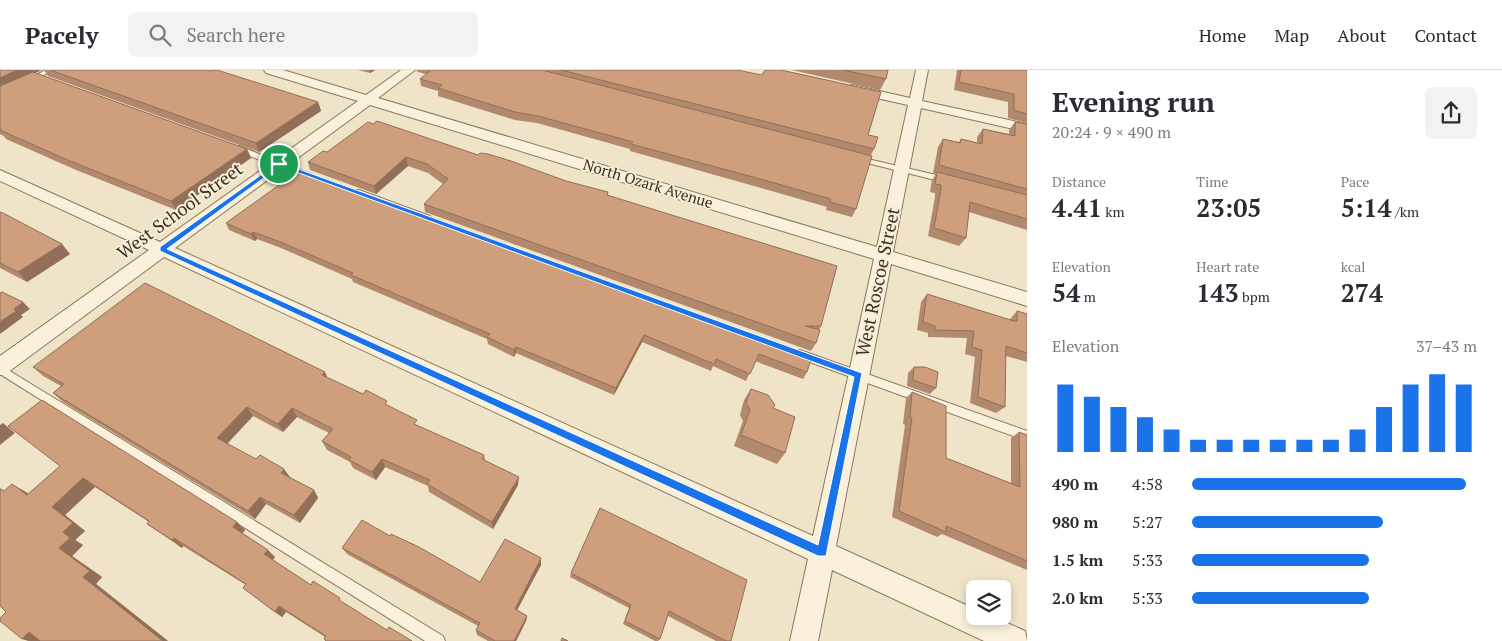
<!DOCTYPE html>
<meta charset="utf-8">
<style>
body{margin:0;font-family:"PT Serif",serif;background:#f2f2f3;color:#2b2b33;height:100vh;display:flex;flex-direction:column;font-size:19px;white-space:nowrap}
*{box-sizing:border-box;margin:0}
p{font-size:16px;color:#7c7c81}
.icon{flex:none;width:28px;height:28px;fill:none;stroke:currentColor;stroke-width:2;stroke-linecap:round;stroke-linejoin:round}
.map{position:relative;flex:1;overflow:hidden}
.drawer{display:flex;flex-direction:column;background:#fff;width:475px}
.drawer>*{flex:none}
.tools{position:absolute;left:966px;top:510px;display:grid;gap:10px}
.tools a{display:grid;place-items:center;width:45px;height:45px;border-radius:8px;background:#fff;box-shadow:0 2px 8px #0003;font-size:25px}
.pin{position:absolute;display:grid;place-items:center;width:42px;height:42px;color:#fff;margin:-21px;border:2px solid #fff;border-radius:50%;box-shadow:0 1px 5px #0007}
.round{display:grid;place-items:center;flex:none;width:52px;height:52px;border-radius:8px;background:#f2f2f3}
.head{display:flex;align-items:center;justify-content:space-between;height:85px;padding:0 25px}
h1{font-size:28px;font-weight:700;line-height:38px}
.figures{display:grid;grid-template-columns:repeat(3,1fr);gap:8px;height:85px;padding:5px 25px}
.figures div{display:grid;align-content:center}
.figures b{font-size:25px;font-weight:700}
.figures small{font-size:14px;font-weight:400}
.figures p{font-size:14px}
.chart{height:140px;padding:10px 25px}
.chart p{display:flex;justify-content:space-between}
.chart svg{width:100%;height:90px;margin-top:5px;stroke:#1a73e8;stroke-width:6}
ul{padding:0 25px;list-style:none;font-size:16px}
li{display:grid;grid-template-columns:80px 60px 1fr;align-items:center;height:38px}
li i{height:12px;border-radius:6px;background:#1a73e8}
header{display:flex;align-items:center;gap:30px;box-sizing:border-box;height:70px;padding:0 25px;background:#fff;border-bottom:1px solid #e1e1e2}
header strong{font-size:24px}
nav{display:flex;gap:28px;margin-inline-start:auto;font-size:18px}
.search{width:350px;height:45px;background:#f2f2f3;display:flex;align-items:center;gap:12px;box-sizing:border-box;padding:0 18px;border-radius:8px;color:#7c7c81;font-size:19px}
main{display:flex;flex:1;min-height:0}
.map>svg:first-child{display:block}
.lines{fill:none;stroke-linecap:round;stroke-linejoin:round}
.lane-casing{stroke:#8d765c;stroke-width:2}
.street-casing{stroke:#8d765c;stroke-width:2}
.lane{fill:#faf1dc;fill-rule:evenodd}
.street{fill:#faf1dc;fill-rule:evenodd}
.wall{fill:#b2896c}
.shaded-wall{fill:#916f58}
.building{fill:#cf9f7d;stroke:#916f58}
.route{fill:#1a73e8;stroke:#fff;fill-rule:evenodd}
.labels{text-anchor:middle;stroke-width:4;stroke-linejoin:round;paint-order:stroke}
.far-street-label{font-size:15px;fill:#3d2e20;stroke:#f7eed8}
.street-label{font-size:18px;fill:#3d2e20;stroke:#f7eed8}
</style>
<header>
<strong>Pacely</strong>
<div class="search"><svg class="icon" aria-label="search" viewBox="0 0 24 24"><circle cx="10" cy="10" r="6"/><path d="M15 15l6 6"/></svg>Search here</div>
<nav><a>Home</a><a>Map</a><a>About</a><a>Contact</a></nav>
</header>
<main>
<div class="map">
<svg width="1027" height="571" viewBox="0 0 1027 571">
<rect width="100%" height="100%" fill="#f0e4c8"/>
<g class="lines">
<g class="lane-casing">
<g id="lane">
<path d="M46 0H54L31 11 26 10Z"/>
<path d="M233 76H239L313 105 312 107H306L233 80Z"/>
<path d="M855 86 949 108 950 110 949 112H943L855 90Z"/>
<path d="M353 120H359L430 146 431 148 430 150H424L353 124Z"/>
<path d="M800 280 1027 361V371L796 287 795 284 796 281Z"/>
<path d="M0 295 443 566 445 571H425L0 304Z"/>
</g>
</g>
<g class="street-casing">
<path id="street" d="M264 0H283L366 25 401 0H415L378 28 877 177 908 35 849 22 847 19 849 16 853 15 910 28 916 0H928L922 31 1027 54V62L921 38 893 182 1027 222V236L891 194 836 476 975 539V546H992L1025 561 1027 571H984L832 500 818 571H790L808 489 164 187 7 303 0 305V286L149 180 0 111V100L160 172 358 31 266 3ZM370 35 874 189 813 466 175 178Z"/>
</g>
<use href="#lane" class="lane"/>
<use href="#street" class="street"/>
</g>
<g class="wall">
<path d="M0 0 36 3 247 79 251 88 176 140 76 100 6 69 4 66 0 64Z"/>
<path d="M44 0H207L318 32 321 41 259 82 48 6Z"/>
<path d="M358 0H375L370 3Z"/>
<path d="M416 0H737L868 65 874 79 871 85 856 139 852 147 826 140 827 137 761 118 630 81V79L537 53 515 50 438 26V21L421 16 420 9 426 4 418 2Z"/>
<path d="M792 0H888L886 9 880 20Z"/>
<path d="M957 0H1027V53L1008 48V32L954 20Z"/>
<path d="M1015 52 1027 54V160L969 142 966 168 959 176 928 166 935 127V123L930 122 932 110 936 104 933 103 938 77 943 69 959 72 961 69 977 73V67L983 59 1009 64V60Z"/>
<path d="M327 82 478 85 566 111 608 125 821 256 819 260 816 273 811 281 425 142 424 134 443 114 428 103 408 96 376 124 310 100 308 92Z"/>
<path d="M366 124 367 127 807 302 803 309 755 291 746 311 713 296 711 301 642 272 614 325 516 283 514 287 488 274 487 269 353 212 352 209 281 178 257 169 255 171 229 160 226 153Z"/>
<path d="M0 142 70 184 27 212 0 198Z"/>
<path d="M927 224 1010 250V249L1017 241 1027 244V292L1006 286 1005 337 996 343 970 333 975 287 965 284 967 268 928 267V263L917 260 921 232Z"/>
<path d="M33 297 327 308 389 336 418 356 484 385 485 390 518 415 493 459 429 422 428 416 385 397 376 410 353 398 350 392 327 380 322 371 329 363 297 347 283 362 253 346 227 374 314 420 318 428 300 453 266 434 255 449 63 332 53 323 61 316 43 306Z"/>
<path d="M914 297 936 318 930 324 907 316 908 303Z"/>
<path d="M751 319 785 383 777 394 734 376 743 351 740 345 744 330Z"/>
<path d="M912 322 946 388 1011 413V368L1019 362 1027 365V500L942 464 937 467 892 447 905 355 903 354 906 328Z"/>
<path d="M60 396 237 452 245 460 242 463 275 487 273 490 311 515 346 534 387 560 412 571 325 567 286 542 282 547 243 518 246 515 183 476 182 478 147 454 149 452 95 417 65 445 85 461 75 470 83 475 72 486 102 507 96 514 168 571H29L22 569 6 542 0 536V418L4 421 26 422 28 424Z"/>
<path d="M600 438 731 571H716L668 546 660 569 658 571H655L623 554 629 538 570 507 571 503Z"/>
<path d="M390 466 480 512 541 488V495L517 540 527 546 526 551 516 571H488L477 565 476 560 478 556 347 484 342 478Z"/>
</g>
<g class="shaded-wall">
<path d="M17 0H42L0 19V8Z"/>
<path d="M370 0H375L370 3Z"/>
<path d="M318 32 321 41 259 82 256 73Z"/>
<path d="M247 79 251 88 176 140 171 131Z"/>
<path d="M406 87 408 96 376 124 374 116Z"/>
<path d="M253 162 257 169 255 171 251 164Z"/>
<path d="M62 174 70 184 27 212 18 202Z"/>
<path d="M23 232 30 239 21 245 23 247 0 264V252L14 239Z"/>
<path d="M644 265 642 272 614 325 616 318Z"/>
<path d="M516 277V283L514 287V280Z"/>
<path d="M325 302 329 311 322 305Z"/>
<path d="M247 337 253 346 224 377 217 368Z"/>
<path d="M292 338 297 347 283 362 278 354Z"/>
<path d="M3 353 15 363 0 375V355Z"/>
<path d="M382 389 385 397 376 410 372 402Z"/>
<path d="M284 399 290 407 287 411 281 403Z"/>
<path d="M519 407 518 415 493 459 492 452Z"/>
<path d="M83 408 95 417 65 445 85 461 75 470 83 475 72 486 102 507 96 514 168 571H163L83 507 59 478 63 462 52 437Z"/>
<path d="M12 414 26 422 40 434 27 425Z"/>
<path d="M314 420 318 428 300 453 294 445Z"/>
<path d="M260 427 266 434 255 449 248 441Z"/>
<path d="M237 452 245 460 241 465 233 457Z"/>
<path d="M174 468 183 476 182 478 172 470Z"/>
<path d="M268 480 275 487 272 491 264 484Z"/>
<path d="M541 488V495L515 544V539Z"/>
<path d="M279 536 286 542 282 547 275 542Z"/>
<path d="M527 546 526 551 516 571H514Z"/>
<path d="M29 562 41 571H29L22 569Z"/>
</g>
<g class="building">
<path d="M0 0H17L0 8Z"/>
<path d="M50 0H207L208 1 217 0 318 32 256 73Z"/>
<path d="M431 0H542L872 86 856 139 830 132 831 129 764 110 631 74 633 72 538 46 515 42 438 18 442 15 420 9Z"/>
<path d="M561 0H737L762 5 765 0H781L881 22 868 65 878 67 874 79Z"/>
<path d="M843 0H888L886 9Z"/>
<path d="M961 0H1027V44L1014 40V24L959 12Z"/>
<path d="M33 2 247 79 171 131 70 91 0 60 1 59H0V16Z"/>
<path d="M377 51 478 85 480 83 488 84 511 91 566 111 608 122 607 125 837 196 821 256H805L820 260 816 273 424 134 448 109 427 94 406 87 374 116 308 92 323 81 327 82 368 52 373 54Z"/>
<path d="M1015 52 1027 54V119L939 95 943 69 960 73 961 69 982 74 983 59 1015 66Z"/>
<path d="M300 100 366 124 364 126 416 144 417 142 812 286 807 302 759 284 750 304 716 289 714 294 644 265 616 318 516 277 514 280 487 267 490 264 351 205 353 203 278 171 253 162 251 164 226 153Z"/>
<path d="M937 102 1027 125V149L970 132 966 168 934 158 941 119V115L935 114Z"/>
<path d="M0 142 3 143 62 174 18 202 0 193Z"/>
<path d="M145 213 325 302 322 305 363 324 366 320 387 331 385 334 417 350 414 354 484 385 482 389 519 407 492 452 427 414 430 410 382 389 372 402 349 390 351 387 322 371 333 359 292 338 278 354 247 337 217 368 256 389 260 385 284 399 281 403 314 420 294 445 260 427 248 441 53 323 64 314 33 297Z"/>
<path d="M2 222 23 232 14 239 16 241 0 252V223Z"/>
<path d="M927 224 1014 251H1017V241L1027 244V283L1006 276 1005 337 978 327 982 280 972 277 974 261 935 260V256L923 252Z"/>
<path d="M914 297H925L938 302 936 318 913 310Z"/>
<path d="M751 319 768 325 775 335 773 338 795 347 785 383 741 365 750 340 746 333Z"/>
<path d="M912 322 946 336V388L1020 417 1019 362 1027 365V491L946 456V462L899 441 912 348 910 347Z"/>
<path d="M42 330 237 452 233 457 268 480 264 484 311 515 313 511 340 528 339 530 387 560 389 557 412 571H326L324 569 326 566 279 536 275 542 243 518 246 514 174 468 172 470 147 454 149 451 83 408 52 437 73 453 63 462 70 468 59 478 90 501 83 507 163 571H40L29 562 22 569 0 551V548L6 542 0 536V419L4 421 12 414 27 425 60 396 8 356Z"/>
<path d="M600 438 747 510 731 571H726L669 541 660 569 625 551 631 535 571 503Z"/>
<path d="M362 450 390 466 391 464 419 477 480 512 505 469 541 488 515 539 527 546 514 571H495L476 560 480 553 342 478Z"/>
<path d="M562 568 568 571H561Z"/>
</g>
<path class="route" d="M279 92 862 303 826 486H818L160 181V177ZM280 96 854 307 818 475 167 179Z"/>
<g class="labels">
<g class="far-street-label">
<text transform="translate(648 114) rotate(17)" y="5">North Ozark Avenue</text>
</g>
<g class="street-label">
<text transform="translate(180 141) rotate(-36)" y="6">West School Street</text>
<text transform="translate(878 212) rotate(-78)" y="6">West Roscoe Street</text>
</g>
</g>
</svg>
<div class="tools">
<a><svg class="icon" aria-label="layers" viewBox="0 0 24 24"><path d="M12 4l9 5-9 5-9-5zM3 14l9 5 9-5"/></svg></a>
</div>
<div class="pin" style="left:279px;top:94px;background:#1e9e55"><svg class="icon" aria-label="arrive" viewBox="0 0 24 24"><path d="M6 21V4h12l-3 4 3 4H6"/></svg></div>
</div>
<section class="drawer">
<div class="head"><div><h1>Evening run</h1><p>20:24 · 9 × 490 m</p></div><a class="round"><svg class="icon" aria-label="share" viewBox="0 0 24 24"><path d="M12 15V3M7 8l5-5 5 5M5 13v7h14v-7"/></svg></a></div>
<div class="figures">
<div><p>Distance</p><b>4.41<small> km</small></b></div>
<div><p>Time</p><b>23:05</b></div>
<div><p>Pace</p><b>5:14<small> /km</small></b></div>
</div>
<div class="figures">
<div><p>Elevation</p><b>54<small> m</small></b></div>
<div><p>Heart rate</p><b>143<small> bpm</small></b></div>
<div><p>kcal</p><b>274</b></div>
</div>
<div class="chart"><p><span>Elevation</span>37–43 m</p>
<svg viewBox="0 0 160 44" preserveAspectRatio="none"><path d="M5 44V11M15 44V17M25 44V22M35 44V27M45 44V33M55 44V38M65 44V38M75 44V38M85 44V38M95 44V38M105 44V38M115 44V33M125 44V22M135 44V11M145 44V6M155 44V11"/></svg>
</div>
<ul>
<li><b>490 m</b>4:58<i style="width:96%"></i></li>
<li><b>980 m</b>5:27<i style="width:67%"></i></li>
<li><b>1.5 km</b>5:33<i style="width:62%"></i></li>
<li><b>2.0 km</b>5:33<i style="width:62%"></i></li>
</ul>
</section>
</main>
